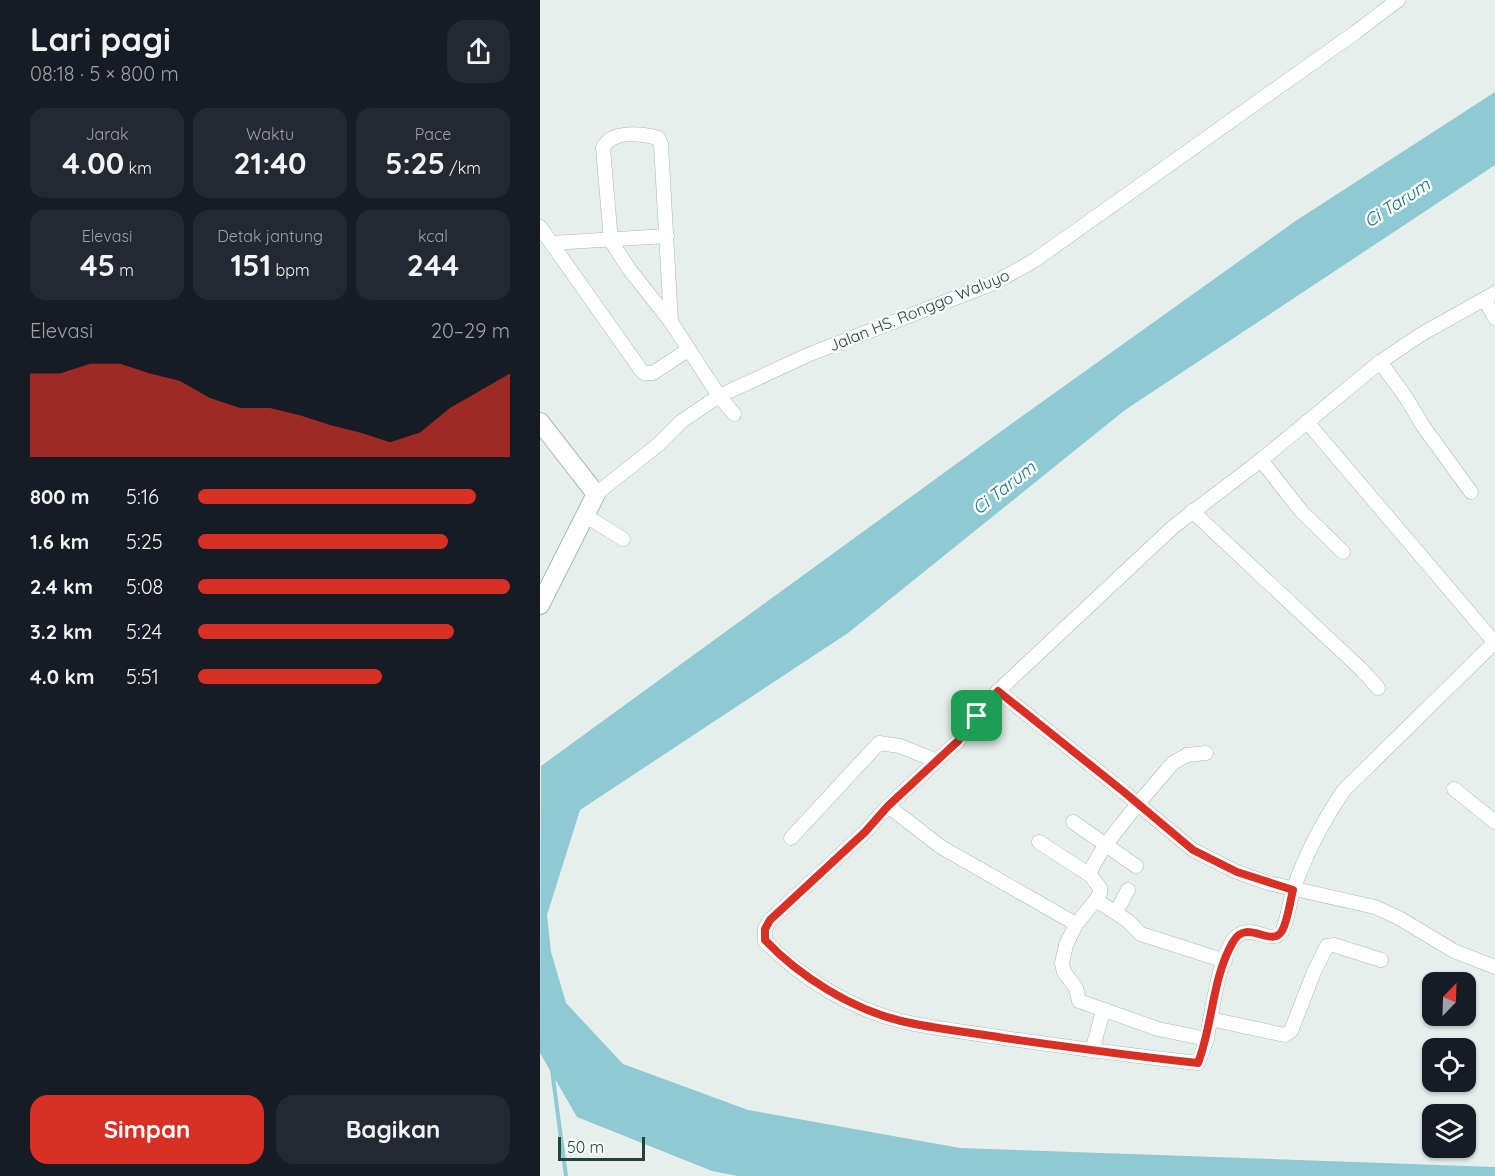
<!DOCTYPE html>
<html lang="id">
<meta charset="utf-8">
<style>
body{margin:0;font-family:Quicksand,sans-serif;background:#242831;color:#f1f3f6;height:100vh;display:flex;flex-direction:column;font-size:22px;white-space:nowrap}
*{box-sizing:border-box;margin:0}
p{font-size:20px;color:#9ea1a6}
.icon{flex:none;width:33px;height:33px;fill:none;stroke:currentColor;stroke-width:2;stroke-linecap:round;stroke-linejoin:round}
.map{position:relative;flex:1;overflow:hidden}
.details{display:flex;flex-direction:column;background:#171b24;width:540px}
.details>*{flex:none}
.needle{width:39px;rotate:23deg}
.controls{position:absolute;left:882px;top:972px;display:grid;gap:12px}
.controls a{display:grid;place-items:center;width:54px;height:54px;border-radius:12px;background:#171b24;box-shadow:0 2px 4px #0004;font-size:30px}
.scale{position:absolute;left:18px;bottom:15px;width:87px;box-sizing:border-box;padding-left:6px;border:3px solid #24423a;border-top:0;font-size:16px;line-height:21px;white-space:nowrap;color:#24423a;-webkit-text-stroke:4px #f7fbf9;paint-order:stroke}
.pin{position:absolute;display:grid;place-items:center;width:51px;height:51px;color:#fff;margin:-26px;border-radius:12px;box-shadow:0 3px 9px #0006}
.round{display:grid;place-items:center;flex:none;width:63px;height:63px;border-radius:18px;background:#242831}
.summary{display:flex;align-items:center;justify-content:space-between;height:102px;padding:0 30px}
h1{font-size:33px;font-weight:700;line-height:45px}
.stats{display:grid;grid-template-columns:repeat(3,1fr);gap:9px;height:102px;padding:6px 30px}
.stats div{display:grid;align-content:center;border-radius:15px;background:#242831;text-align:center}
.stats b{font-size:30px;font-weight:700}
.stats small{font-size:16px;font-weight:400}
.stats p{font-size:16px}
.chart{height:168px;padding:12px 30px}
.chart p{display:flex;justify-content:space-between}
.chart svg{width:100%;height:108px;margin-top:6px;fill:#d93025;opacity:.7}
.primary-button{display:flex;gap:12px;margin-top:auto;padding:12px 30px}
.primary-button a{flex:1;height:69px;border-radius:18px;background:#d93025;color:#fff;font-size:24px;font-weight:700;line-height:69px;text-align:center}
.primary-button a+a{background:#242831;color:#f1f3f6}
ul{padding:0 30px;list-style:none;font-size:20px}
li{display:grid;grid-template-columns:96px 72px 1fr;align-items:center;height:45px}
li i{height:15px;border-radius:8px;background:#d93025}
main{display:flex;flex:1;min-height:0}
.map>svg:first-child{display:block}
.water{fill:#8ec9d4}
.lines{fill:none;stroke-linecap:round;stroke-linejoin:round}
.stream{stroke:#8ec9d4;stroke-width:4}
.street-casing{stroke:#a8b8b2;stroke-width:15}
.secondary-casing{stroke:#a4bbb3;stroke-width:20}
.street{stroke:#fff;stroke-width:14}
.secondary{stroke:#fff;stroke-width:18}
.route-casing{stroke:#fff;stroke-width:12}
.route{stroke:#d93025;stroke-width:8}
.labels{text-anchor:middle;stroke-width:5;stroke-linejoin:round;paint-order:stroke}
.street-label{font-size:16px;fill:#24423a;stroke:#f7fbf9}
.water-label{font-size:18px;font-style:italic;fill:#1c6f80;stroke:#f7fbf9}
</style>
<main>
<section class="details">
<div class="summary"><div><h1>Lari pagi</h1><p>08:18 · 5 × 800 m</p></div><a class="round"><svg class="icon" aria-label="share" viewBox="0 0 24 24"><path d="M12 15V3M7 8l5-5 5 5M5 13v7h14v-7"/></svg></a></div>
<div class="stats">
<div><p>Jarak</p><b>4.00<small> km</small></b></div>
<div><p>Waktu</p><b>21:40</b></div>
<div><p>Pace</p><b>5:25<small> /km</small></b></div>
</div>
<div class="stats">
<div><p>Elevasi</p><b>45<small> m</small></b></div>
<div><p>Detak jantung</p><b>151<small> bpm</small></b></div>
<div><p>kcal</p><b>244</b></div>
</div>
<div class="chart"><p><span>Elevasi</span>20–29 m</p>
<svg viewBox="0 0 160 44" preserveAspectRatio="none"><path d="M0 44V10L10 10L20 6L30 6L40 10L50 13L60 20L70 24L80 24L90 27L100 31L110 34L120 38L130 34L140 24L150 17L160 10V44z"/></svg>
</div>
<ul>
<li><b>800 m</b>5:16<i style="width:89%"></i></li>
<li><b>1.6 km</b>5:25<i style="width:80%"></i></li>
<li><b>2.4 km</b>5:08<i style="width:100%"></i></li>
<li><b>3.2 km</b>5:24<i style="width:82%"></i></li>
<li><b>4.0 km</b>5:51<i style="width:59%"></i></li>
</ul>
<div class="primary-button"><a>Simpan</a><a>Bagikan</a></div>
</section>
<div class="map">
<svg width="955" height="1176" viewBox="0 0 955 1176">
<rect width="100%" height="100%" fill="#e6efeb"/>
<path class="water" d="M955 92V165L585 410 308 633 40 810 7 915 11 952 26 1003 83 1064 208 1110 420 1148 955 1167V1176H198L172 1171 37 1117 0 1053 1 766 467 427 754 222Z"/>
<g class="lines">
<path class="stream" d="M12 1070 26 1176"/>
<g class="street-casing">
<g id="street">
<path d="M0 227 103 373H113L148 350"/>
<path d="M11 243 127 236"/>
<path d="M944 299 955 318"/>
<path d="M131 322 121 144 118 138C102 133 71 130 63 148L71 241 89 269 131 322 179 396 194 414"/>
<path d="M840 362 865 396 883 426 931 492"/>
<path d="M767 422 955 643"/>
<path d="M721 460 761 511 803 552"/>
<path d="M56 494 119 444 142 421 179 396 270 354 454 283 495 260 816 32 858 0"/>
<path d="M652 511 822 670 838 688"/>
<path d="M46 516 83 539"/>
<path d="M954 643 804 790C783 821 765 855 753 891 749 903 748 920 742 931 731 947 712 922 696 937 679 954 672 1013 667 1037 665 1046 661 1054 658 1063 592 1056 528 1047 464 1038 429 1032 394 1029 361 1021 311 1009 260 977 225 941V929L230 920 325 832 348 806 418 741 458 691 633 527 721 460 840 362 880 335 955 293"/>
<path d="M458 691 584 792 653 850 697 872 728 883 835 907 859 918 914 951 955 967"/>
<path d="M914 789 955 822"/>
<path d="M348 806 401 847 536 924"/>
<path d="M533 822 596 866"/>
<path d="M251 838 339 743 360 746 397 761"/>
<path d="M499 842 550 875 560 888V893L556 900 536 924 526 945 522 963 524 972 536 988 539 1001 618 1029 667 1039"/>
<path d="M550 875C553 853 616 783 633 763L647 755 666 753"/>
<path d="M556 900 588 921 601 934 685 961"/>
<path d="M576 912 588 890"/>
<path d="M670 1019 745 1035 751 1031 774 972 787 946 794 945 841 960"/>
<path d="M552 1051 563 1011"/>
</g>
</g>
<g class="secondary-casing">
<path id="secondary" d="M0 422 56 494 0 605"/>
</g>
<use href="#street" class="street"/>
<use href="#secondary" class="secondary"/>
</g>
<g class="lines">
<g class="route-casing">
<path id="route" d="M458 691 584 792 653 850 697 872 753 890C750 902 748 920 742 931 731 949 707 917 693 942 672 978 673 1024 658 1063 592 1056 528 1047 464 1038 429 1032 395 1029 361 1021 312 1009 260 977 225 940V929L230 920 325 832 348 806 418 741Z"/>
</g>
<use href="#route" class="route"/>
</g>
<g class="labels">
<g class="street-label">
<text transform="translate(379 310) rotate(-22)" y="6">Jalan HS. Ronggo Waluyo</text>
</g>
<g class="water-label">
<text transform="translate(857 203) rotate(-33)" y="6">Ci Tarum</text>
<text transform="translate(464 488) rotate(-38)" y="6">Ci Tarum</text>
</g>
</g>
</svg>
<div class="controls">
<a><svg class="needle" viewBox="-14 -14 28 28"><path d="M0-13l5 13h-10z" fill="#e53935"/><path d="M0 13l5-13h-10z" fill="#9ea1a6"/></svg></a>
<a><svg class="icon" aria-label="locate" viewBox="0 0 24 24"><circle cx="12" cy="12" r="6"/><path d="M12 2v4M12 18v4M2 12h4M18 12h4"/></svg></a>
<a><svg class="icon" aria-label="layers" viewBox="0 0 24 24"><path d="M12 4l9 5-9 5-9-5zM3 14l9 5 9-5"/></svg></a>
</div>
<div class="scale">50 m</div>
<div class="pin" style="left:437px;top:716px;background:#1e9e55"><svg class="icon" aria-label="arrive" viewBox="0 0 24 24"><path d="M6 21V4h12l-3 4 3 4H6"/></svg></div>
</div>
</main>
